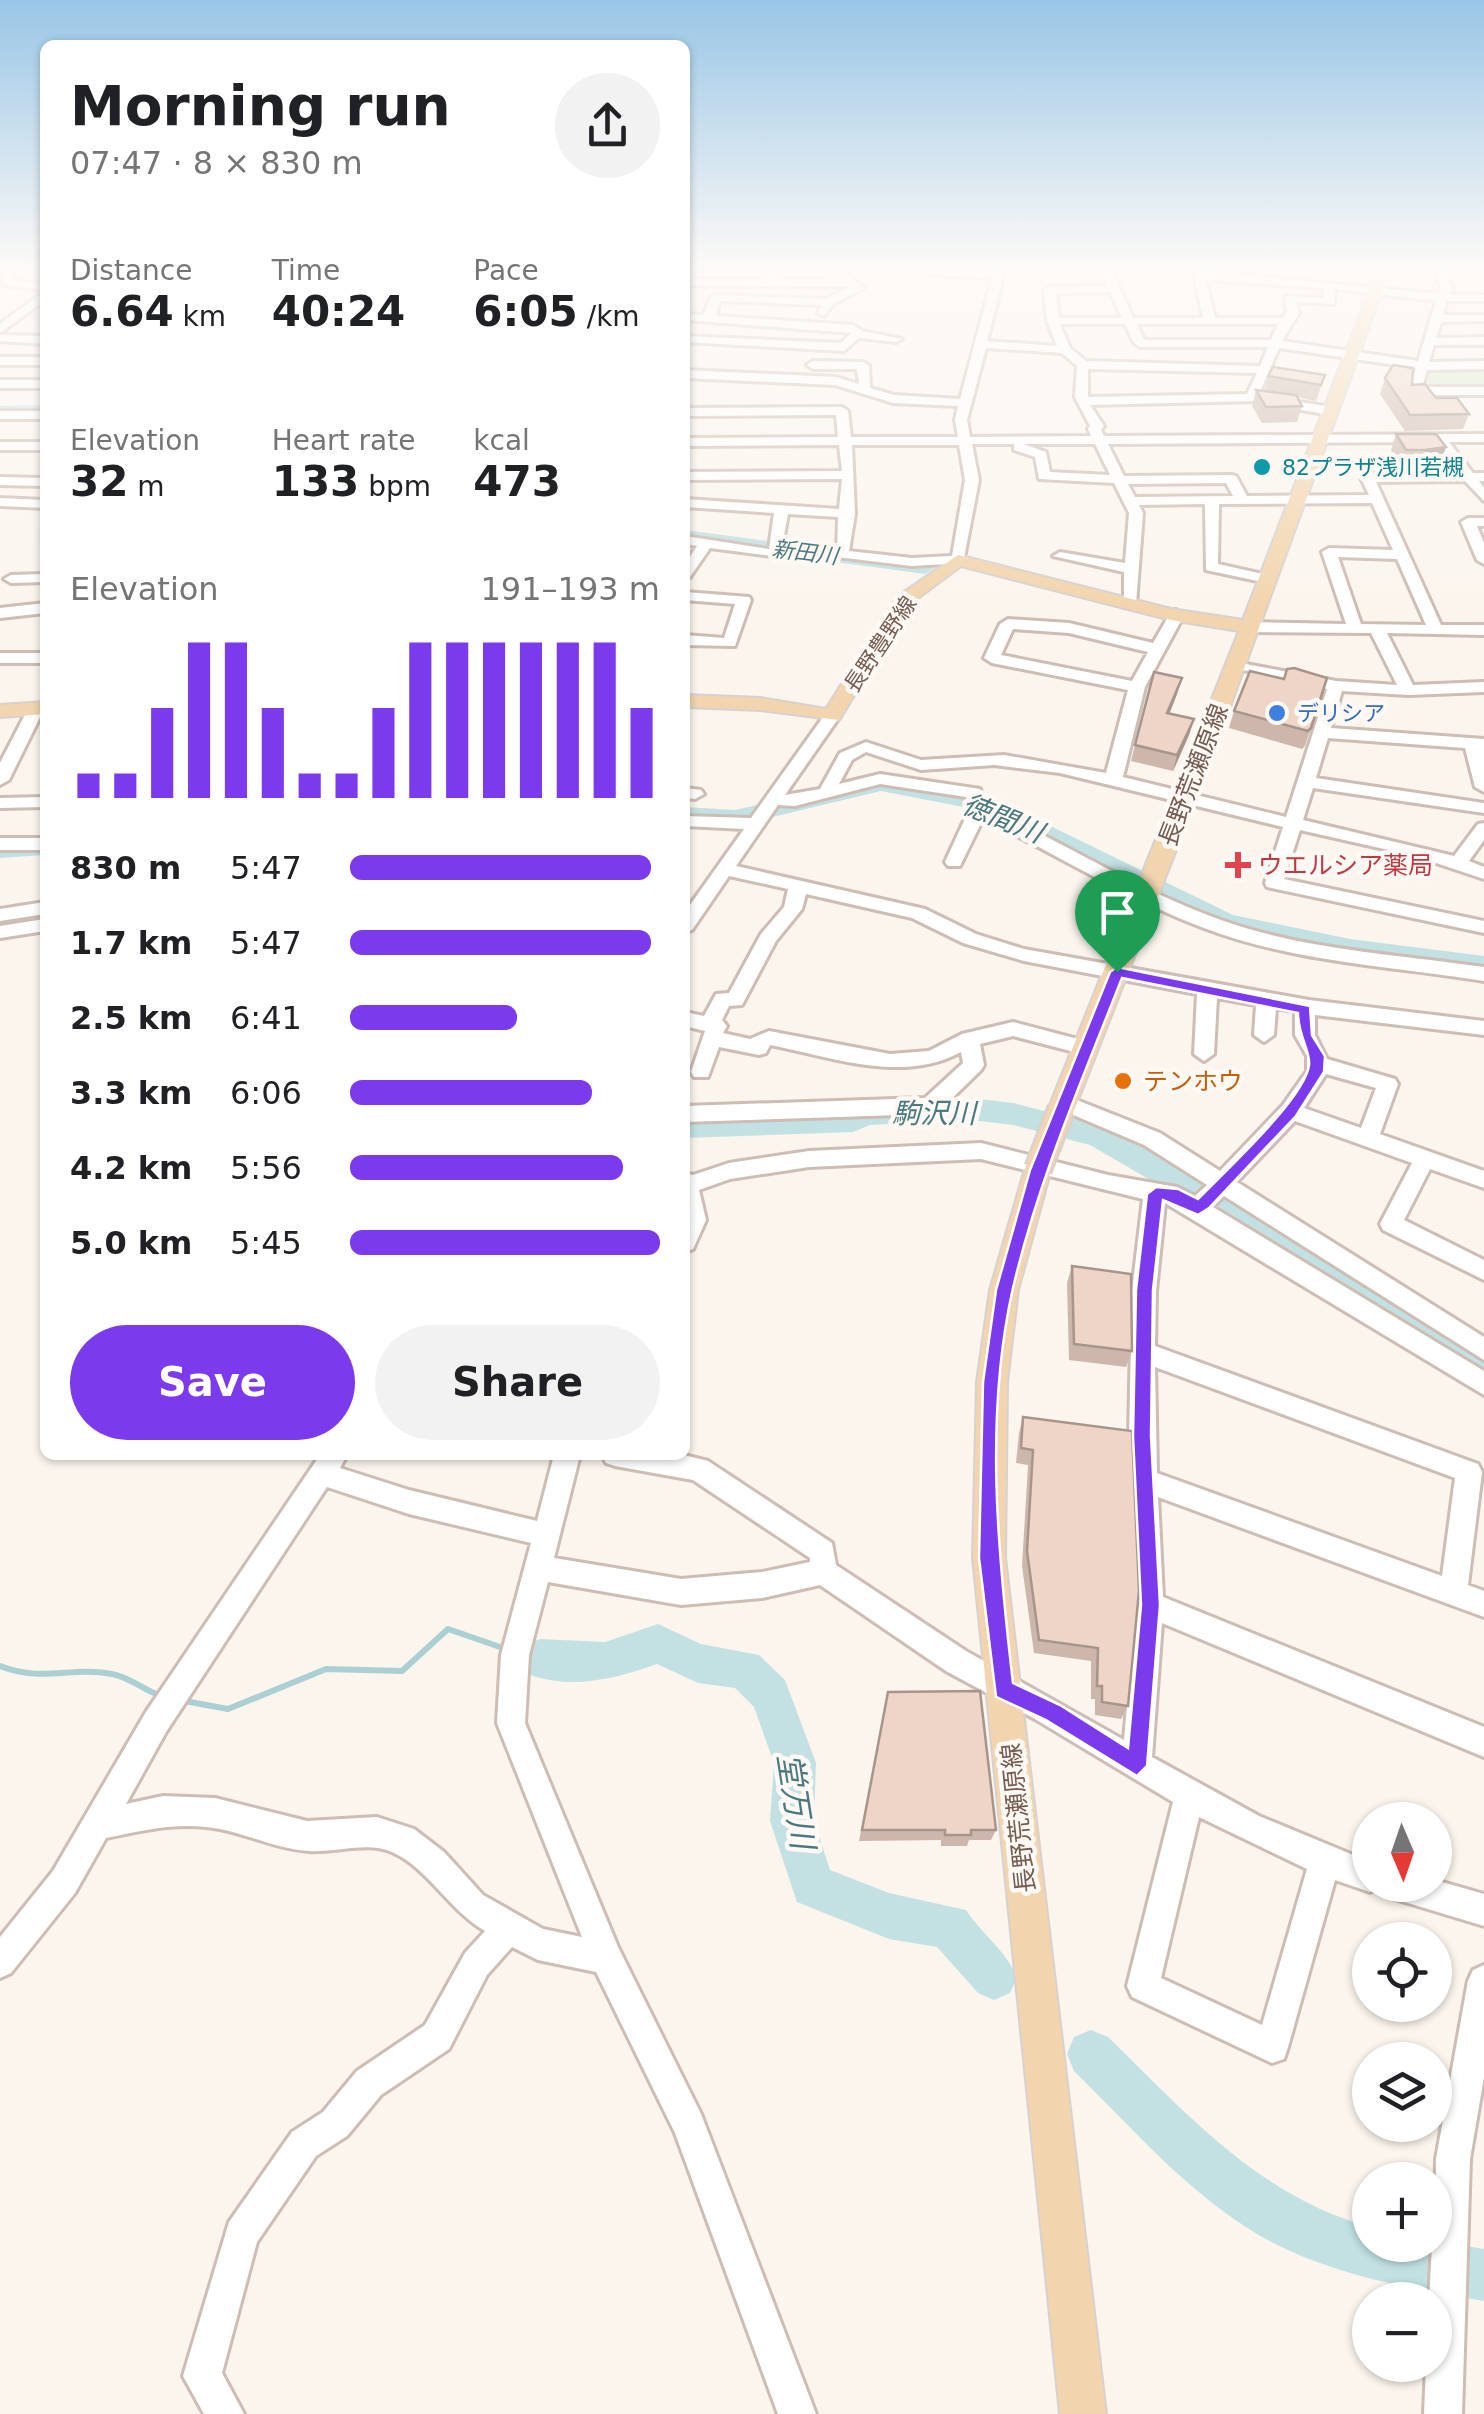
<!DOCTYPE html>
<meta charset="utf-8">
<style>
body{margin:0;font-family:"DejaVu Sans","Noto Sans JP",sans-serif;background:#f2f2f2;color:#202124;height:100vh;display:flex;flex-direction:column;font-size:38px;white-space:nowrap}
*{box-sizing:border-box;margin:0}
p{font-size:32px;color:#757577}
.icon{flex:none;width:55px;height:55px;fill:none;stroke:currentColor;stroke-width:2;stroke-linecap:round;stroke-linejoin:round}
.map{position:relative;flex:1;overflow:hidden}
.sheet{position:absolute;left:40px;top:40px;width:650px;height:1420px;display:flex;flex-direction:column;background:#fff;border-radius:15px;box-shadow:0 2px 8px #0004}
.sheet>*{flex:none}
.needle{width:65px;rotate:178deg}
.buttons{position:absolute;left:1352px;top:1802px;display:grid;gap:20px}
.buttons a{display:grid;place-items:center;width:100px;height:100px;border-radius:50%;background:#fff;box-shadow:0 2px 8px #0004;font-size:50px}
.pin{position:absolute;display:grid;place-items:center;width:85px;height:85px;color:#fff;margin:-102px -42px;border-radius:50% 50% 50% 0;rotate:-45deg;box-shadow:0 0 10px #0007}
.pin .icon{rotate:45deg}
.round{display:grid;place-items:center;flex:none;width:105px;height:105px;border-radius:52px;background:#f2f2f2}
.overview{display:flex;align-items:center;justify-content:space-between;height:170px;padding:0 30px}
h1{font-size:55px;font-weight:700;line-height:75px}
.metrics{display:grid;grid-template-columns:repeat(3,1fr);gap:15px;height:170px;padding:10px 30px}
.metrics div{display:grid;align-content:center}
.metrics b{font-size:42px;font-weight:700}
.metrics small{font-size:28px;font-weight:400}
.metrics p{font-size:28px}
.chart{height:280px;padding:20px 30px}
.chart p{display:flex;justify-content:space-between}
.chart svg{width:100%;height:180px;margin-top:10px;stroke:#7c3aed;stroke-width:6}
.cta{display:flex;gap:20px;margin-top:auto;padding:20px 30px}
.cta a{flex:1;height:115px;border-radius:60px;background:#7c3aed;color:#fff;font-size:40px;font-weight:700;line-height:115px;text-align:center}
.cta a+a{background:#f2f2f2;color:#202124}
ul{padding:0 30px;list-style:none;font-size:32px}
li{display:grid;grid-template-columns:160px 120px 1fr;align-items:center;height:75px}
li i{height:25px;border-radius:12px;background:#7c3aed}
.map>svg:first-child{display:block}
.green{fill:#d9e8cd}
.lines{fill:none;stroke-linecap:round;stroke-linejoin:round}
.stream{stroke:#aad0d4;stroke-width:6}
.river{fill:#c3e1e3;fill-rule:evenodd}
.minor-casing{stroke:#cdbdb4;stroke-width:6}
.major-casing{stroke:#d8d1cf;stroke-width:4}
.minor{fill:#fff;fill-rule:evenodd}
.major{fill:#f2d5ae;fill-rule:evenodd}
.major-bridge-casing{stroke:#d8d1cf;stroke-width:30;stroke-linecap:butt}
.major-bridge{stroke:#f2d5ae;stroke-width:25}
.wall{fill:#cdb7ac}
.shaded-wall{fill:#a7958c}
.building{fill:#eed5c8;stroke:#a7958c;stroke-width:2.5}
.route{fill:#7c3aed;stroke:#fff;stroke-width:2.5;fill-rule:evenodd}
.culture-dot{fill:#0f9aa8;stroke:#fef9f4;stroke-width:4}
.shop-dot{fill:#3f7fe0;stroke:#fef9f4;stroke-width:4}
.health-dot{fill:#e0444e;stroke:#fef9f4;stroke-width:4}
.food-dot{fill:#e8710a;stroke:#fef9f4;stroke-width:4}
.labels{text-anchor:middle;stroke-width:9;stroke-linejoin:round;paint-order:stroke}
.far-culture-label{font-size:22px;fill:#0d838f;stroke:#fef9f4;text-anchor:start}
.far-water-label{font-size:22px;font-style:italic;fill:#4a797f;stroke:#fef9f4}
.far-street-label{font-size:22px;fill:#755c52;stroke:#fef9f4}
.far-shop-label{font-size:22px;fill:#366cbe;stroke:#fef9f4;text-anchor:start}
.street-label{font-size:25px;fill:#755c52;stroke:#fef9f4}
.health-label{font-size:25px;fill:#be3a42;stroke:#fef9f4;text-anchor:start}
.food-label{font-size:25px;fill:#c56008;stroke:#fef9f4;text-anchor:start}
.water-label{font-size:28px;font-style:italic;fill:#4a797f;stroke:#fef9f4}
.near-water-label{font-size:32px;font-style:italic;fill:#4a797f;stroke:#fef9f4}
</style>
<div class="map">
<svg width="1484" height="2414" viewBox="0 0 1484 2414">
<rect width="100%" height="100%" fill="#fbf5ee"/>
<path class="green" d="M1484 366V390H1420L1428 367Z"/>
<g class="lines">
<g class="stream">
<path d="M0 1666C45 1683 69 1666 112 1674 130 1677 146 1692 164 1697"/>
<path d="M179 1700 228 1709 326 1669 402 1671 448 1629 503 1648"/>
</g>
<g class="river">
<path d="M45 405V415L0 416V406Z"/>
<path d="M685 530 925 562 935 568 925 574 685 542Z"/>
<path d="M881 777 995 799 1233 915 1350 939 1484 956V974L1350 957 1216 928 979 810 881 791 735 826 685 823V807L735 810Z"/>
<path d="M45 839V855L0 858V842Z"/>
<path d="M45 907V925L0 930V912Z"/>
<path d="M971 1098 1013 1103 1110 1128 1484 1341V1374L1090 1145 1013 1125 971 1120 870 1125 853 1132 685 1138V1114L847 1110 864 1103Z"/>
<path d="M658 1624 701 1644 759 1655 785 1680 816 1763 814 1821 830 1870 889 1893 966 1910C982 1934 1006 1951 1017 1977L1010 1993 994 2000 978 1993 937 1947 889 1939 797 1902 770 1821 774 1763 754 1707 735 1688 698 1683 657 1664C614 1679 569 1691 526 1673L520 1659 526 1645 540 1639 605 1642Z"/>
<path d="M1091 2030 1108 2037C1187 2114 1260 2197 1370 2227V2245H1435V2241L1484 2249V2301C1407 2288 1325 2274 1257 2234 1187 2192 1132 2128 1074 2071L1067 2054 1074 2037Z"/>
</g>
<g class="minor-casing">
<g id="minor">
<path d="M2 270H12V280L45 284V290L3 285Z"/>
<path d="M770 270H780L778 279H838L828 270H841L864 288 833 304 824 316 818 313 821 305 720 301 716 316 853 325 862 331 902 339 896 342 859 338 844 351 685 342V336L841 343 851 333 685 320V314L704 315 710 298 716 295 826 299 850 287 685 285V279H767Z"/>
<path d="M878 270H1005L987 341 1057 346 1047 321 1044 290 1050 287 1107 286 1100 270H1111L1133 318H1203L1193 270 1439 294 1441 289 1435 270H1446L1453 289 1449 295H1484V301H1447L1443 315H1484V321L1441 322 1436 338 1484 337V345H1434L1429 362 1484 361V369L1427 370 1422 387H1484V395H1415L1409 391 1416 368 1279 348 1256 401 1090 405 1104 426 1101 430 1104 436 1484 434V442H1449L1473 473H1484V481H1479L1484 488V501L1465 481 1376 482 1441 625H1484V635L1387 633 1413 685 1484 682V692L1408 695 1342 691 1331 728 1484 739V792L1475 787 1465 748 1328 738 1316 778 1484 803V813L1313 788 1303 820 1454 856 1478 824 1484 823V840L1469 861 1484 867V879L1415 856 1300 830 1284 879 1484 921V933L1267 887 1265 883 1283 827 1060 773 994 765 921 770 866 752 852 760 839 784 880 774 980 789 986 807C1065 843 1139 891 1221 920 1305 950 1396 954 1484 967V981C1391 966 1293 962 1204 928 1127 899 1057 854 983 819L960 866H948L945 862 969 810 966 797 880 784 795 806 778 805 736 866 925 909 976 934 1024 949 1309 1000 1484 1021V1035L1315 1015V1035L1327 1059 1395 1079 1398 1084 1380 1134 1484 1171V1188L1430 1169 1404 1220 1484 1260V1280L1383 1230 1380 1224 1412 1163 1295 1121 1237 1182 1484 1337V1360L1224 1196 1213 1207 1484 1371V1395L1165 1203 1156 1291 1155 1346 1478 1464 1482 1472 1468 1585 1484 1591V1617L1158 1497 1163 1597 1484 1727V1757L1162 1623 1152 1757 1259 1816 1370 1862V1885H1382L1370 1892 1335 1880 1288 2047 1284 2059 1272 2063 1132 1997 1127 1986 1173 1802 1035 1719 946 1671 820 1585 762 1598 681 1605 548 1582 529 1655 525 1723 618 1947 701 2114 816 2414H778L675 2133 596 1972 538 1960 512 1947 487 1975 449 2049 381 2095 347 2136 316 2156 257 2242 222 2373 244 2414H204L183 2376 229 2222 292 2132 323 2112 357 2071 425 2025 465 1953 485 1931C449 1910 427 1867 392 1852 367 1841 336 1853 309 1851 279 1849 249 1835 220 1829 181 1821 144 1830 106 1838L75 1893 11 1973 0 1978V1937L53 1871 146 1712 320 1455H347L340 1468 409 1490 537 1521 554 1455H580L554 1558 681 1579 762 1572 810 1562V1558L693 1480 615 1466 606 1463 602 1455H684L708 1461 832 1543 836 1565 966 1651 1124 1740 1136 1605 1129 1436 1132 1291 1143 1199 981 1159 809 1167 730 1179 699 1190 706 1220 693 1249 685 1252V1173L693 1175 729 1163 809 1151 981 1143 1108 1175 1177 1187 1195 1196 1207 1185 1144 1145 1057 1108 1053 1103 1064 1095 1160 1133 1220 1171 1283 1105 1307 1071V1056L1295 1035V1011L1276 1008 1274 1035 1264 1042 1254 1035 1256 1005 1217 998 1214 1054 1204 1061 1194 1054 1197 994 1024 961 963 943 912 918 806 894 802 909 776 941 742 1005 729 1006 722 1020 727 1026 723 1033 750 1039 769 1031 890 1054 929 1051 962 1034 1013 1022 1093 1043 1096 1048 1086 1055 1013 1036 980 1044 984 1065 981 1070 938 1112 930 1114 685 1122V1106L925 1098 963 1063 961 1052C902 1084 832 1057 770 1045L766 1053 759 1055 719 1047 708 1077H694L691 1072 705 1031 685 1026V1012L704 1016 716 994 729 993 761 934 784 907 788 889 729 876 692 930 685 932V912L744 829 685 826V816L751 818 826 713 832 711 840 716 785 795 820 789 840 753 866 742 921 760 1004 755 1106 773 1128 690 992 663 984 658 1000 624 1008 619 1069 623 1153 643 1171 612 1176 610 1184 615 1145 687 1123 777 1286 817 1327 689 1230 667V661L1336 681 1397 685 1371 633 1249 632 1241 627 1249 622 1346 624 1322 552 1329 548 1393 550 1372 503 1219 504 1218 564 1272 576V582L1267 583 1206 570 1205 504 1139 505 1143 513 1136 604 1124 607V572L1053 556 1060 552 1125 563 1129 513 1114 483 1039 479 1035 457 1014 450V444H972L979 480 963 563 912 566 837 557 838 517 788 514 780 557 710 548 690 577 685 578V564L697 546 685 544V536L769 549 774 513 685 507V499L839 509 842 479 685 480V472L842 471 839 445 685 446V438L838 437 836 415 685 416V408L842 407 848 411 851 437H958L955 420 958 406 893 403 835 385 685 378V370L836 377 859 384 857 369H813L807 365 813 361 863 362 869 366 870 388 894 395 960 399 992 279ZM1206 280 1324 288V298L1285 296 1287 312 1282 318H1215ZM1335 289 1436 301 1418 361 1282 341 1299 313 1296 302 1334 304ZM1110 292 1122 318H1059L1056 293ZM1060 324H1125L1134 343 1140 347H1268L1260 366 1086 361 1070 348ZM1137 324H1278L1271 340H1144ZM986 348 1062 353 1077 366 1075 397 1090 426 1088 429 1091 436 970 437 967 420ZM1088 369 1257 373 1247 394 1088 397ZM1435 442 1459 473 1368 474 1361 478 1369 495 1247 496 1236 476 1231 475 1124 476 1108 444ZM1023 444H1095L1110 475 1050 472 1046 452ZM852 445H959L965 480 952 556 912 558 849 551 855 514ZM1226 483 1233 496 1135 497 1128 484ZM1338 557 1397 559 1426 625 1361 624ZM1013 629 1069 633 1148 652 1132 681 1001 655ZM1326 1074 1376 1088 1361 1128 1304 1108ZM1155 1367 1455 1478 1442 1576 1157 1473ZM327 1487 409 1514 531 1543 501 1655 497 1723 582 1937 543 1929 483 1895 444 1852 414 1829 377 1817 307 1821 215 1798 163 1796 126 1804 166 1732ZM1199 1817 1307 1869 1262 2025 1161 1978Z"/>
<path d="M45 291V300L0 333V324Z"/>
<path d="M0 335 45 336V344L0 341Z"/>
<rect x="0" y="357" width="45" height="8"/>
<rect x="0" y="380" width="45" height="8"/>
<path d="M1275 398 1331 407 1337 411 1331 415 1271 405 1269 402Z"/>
<rect x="0" y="411" width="45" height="8"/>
<rect x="0" y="442" width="45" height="8"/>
<path d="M0 477 45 478V486L0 485Z"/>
<path d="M0 498 45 500V508L0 506Z"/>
<path d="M1468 518H1484V526H1477L1484 543V564L1477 560 1461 522Z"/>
<path d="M45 574V582L11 583 4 579 11 575Z"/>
<path d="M685 592 749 597 751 600 735 646 685 645V635L724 638 735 604 685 600Z"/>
<path d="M45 603V613L0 618V608Z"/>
<rect x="0" y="653" width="45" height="10"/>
<path d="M36 704 44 709 9 780 0 785V763L28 709Z"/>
<path d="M685 788 701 790 704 794 695 799 685 798Z"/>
<path d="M45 797V807L0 808V798Z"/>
<rect x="0" y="838" width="45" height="12"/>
<path d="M45 902V914L0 921V909Z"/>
<path d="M45 919V931L0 938V926Z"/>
<path d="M1435 1880 1484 1894V1926L1398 1900 1387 1896 1383 1885H1435Z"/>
<path d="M1484 1965V2077L1470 2159 1462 2414H1424L1426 2365H1435V2300H1429L1432 2245H1435L1436 2159 1468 1981 1473 1970Z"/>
</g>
</g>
<g class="major-casing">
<g id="major">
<path d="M1377 270H1390L1196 799 1074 1110 1061 1120 1052 1117 1048 1110 1239 631 1171 620 961 566 910 604 839 720 761 710 685 707V695L761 698 826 709 897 597 958 555 1171 609 1243 620Z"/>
<path d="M45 702V714L0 717V705Z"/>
<path d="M1038 1159 1051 1169 1018 1290 1007 1382 1005 1558 1106 2414H1060L973 1558 977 1382 990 1290 1025 1169Z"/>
</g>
</g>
<use href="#minor" class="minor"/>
<use href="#major" class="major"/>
<g class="major-bridge-casing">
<path id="major-bridge" d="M1038 1169 1061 1110"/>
</g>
<use href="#major-bridge" class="major-bridge"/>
</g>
<g class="wall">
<path d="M1325 375 1316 401 1297 397 1302 406 1297 422 1262 423 1252 406 1256 390 1265 391 1268 376Z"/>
<path d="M1385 378 1412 385 1469 414 1463 429 1405 431 1380 394Z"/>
<path d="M1396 434 1446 447 1440 464 1419 466H1401L1391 450Z"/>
<path d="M1327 678 1305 746 1302 749 1229 728 1234 711 1284 679Z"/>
<path d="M1177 694 1169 714 1194 719 1189 735 1173 771 1131 761 1135 745Z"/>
<path d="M1072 1266 1132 1351 1126 1367 1069 1360 1067 1283Z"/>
<path d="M1023 1417 1128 1706 1121 1719 1095 1715V1699H1091V1661L1034 1653 1022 1566 1028 1465 1016 1463 1019 1433Z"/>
<path d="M888 1692 996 1830 991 1840H969L967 1846H941V1840L859 1841Z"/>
</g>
<g class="shaded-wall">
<path d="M1446 447 1440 464 1419 466 1425 450Z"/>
<path d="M1182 678 1177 694 1163 730 1167 713Z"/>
<path d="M1194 719 1189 735 1173 771 1177 755Z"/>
</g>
<g class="building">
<path d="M1393 365 1413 368 1412 385 1425 384 1436 398H1457L1469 414 1410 415 1385 378Z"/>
<path d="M1273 367 1325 375 1321 385 1268 376Z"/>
<path d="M1256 390 1296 395 1302 406 1266 407Z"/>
<path d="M1396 434H1436L1446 447 1425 450H1406Z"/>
<path d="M1294 668 1327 678 1311 728 1308 731 1234 711 1250 671 1284 679 1287 669Z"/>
<path d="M1154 672 1182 678 1167 713 1194 719 1177 755 1135 745Z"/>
<path d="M1072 1266 1131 1274 1132 1351 1074 1344Z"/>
<path d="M1023 1417 1132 1431 1139 1591 1128 1706 1102 1702V1686H1097L1098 1648 1039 1640 1027 1551 1033 1450 1021 1448Z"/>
<path d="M980 1691 996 1830H971V1835H945V1830H862L888 1692Z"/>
</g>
<linearGradient id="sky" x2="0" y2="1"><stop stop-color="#99c6e6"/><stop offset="0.44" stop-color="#fdfaf7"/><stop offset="1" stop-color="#fdfaf7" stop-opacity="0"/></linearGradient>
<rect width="1484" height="608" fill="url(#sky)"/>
<path class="route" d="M1117 967 1310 1006 1312 1035 1325 1056 1324 1072 1296 1116 1209 1208 1198 1215 1163 1200 1153 1290 1151 1436 1160 1605 1147 1766 1137 1776 1046 1720 996 1697 979 1558 983 1382 996 1290 1030 1170 1110 972ZM1122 978 1298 1013C1298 1036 1311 1052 1309 1065 1305 1098 1223 1173 1198 1199L1178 1189 1156 1187 1147 1194 1136 1290 1133 1436 1141 1605 1128 1748 1060 1705 1013 1683C998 1555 984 1416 1013 1288 1038 1181 1082 1080 1122 978Z"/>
<circle class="culture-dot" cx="1262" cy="467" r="10"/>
<circle class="shop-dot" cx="1277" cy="713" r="10"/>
<path class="health-dot" d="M1233 850h10v10h10v10h-10v10h-10v-10h-10v-10h10z"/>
<circle class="food-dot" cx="1123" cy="1081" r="10"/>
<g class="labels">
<g class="far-culture-label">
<text x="1282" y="475">82プラザ浅川若槻</text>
</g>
<g class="far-water-label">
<text transform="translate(805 552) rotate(7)" y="8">新田川</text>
</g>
<g class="far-street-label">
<text transform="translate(880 644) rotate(-56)" y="8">長野豊野線</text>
</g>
<g class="far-shop-label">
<text x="1297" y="721">デリシア</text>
</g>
<g class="street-label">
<text transform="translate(1193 775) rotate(-69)" y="9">長野荒瀬原線</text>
<text transform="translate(1018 1818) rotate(-96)" y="9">長野荒瀬原線</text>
</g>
<g class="health-label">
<text x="1258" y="874">ウエルシア薬局</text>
</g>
<g class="food-label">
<text x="1143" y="1090">テンホウ</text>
</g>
<g class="water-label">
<text transform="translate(1003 818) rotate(22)" y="10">徳間川</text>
<text x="934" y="1123">駒沢川</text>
</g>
<g class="near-water-label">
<text transform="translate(796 1801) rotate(81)" y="11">堂万川</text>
</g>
</g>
</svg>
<div class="buttons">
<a><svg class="needle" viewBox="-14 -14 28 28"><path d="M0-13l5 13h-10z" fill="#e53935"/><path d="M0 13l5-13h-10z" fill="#757577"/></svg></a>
<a><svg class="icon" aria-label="locate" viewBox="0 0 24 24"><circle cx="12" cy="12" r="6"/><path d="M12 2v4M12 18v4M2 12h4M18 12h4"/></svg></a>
<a><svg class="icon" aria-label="layers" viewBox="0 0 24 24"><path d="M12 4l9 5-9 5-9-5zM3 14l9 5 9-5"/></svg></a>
<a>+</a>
<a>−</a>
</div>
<div class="pin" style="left:1117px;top:972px;background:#1e9e55"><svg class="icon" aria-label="arrive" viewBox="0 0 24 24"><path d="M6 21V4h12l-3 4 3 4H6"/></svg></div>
<section class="sheet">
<div class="overview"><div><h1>Morning run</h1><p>07:47 · 8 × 830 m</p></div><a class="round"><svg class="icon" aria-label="share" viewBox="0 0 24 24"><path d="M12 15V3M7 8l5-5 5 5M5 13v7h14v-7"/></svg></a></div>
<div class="metrics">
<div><p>Distance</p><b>6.64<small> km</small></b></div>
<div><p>Time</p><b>40:24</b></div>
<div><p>Pace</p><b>6:05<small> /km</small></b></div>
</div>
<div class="metrics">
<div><p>Elevation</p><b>32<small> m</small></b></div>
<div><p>Heart rate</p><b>133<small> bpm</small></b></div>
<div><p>kcal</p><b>473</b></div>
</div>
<div class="chart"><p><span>Elevation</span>191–193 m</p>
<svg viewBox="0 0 160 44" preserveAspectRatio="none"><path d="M5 44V38M15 44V38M25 44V22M35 44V6M45 44V6M55 44V22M65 44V38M75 44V38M85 44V22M95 44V6M105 44V6M115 44V6M125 44V6M135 44V6M145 44V6M155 44V22"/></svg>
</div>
<ul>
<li><b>830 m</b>5:47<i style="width:97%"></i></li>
<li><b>1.7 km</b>5:47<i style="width:97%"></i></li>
<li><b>2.5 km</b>6:41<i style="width:54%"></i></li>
<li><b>3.3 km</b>6:06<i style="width:78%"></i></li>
<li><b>4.2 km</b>5:56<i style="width:88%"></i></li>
<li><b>5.0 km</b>5:45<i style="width:100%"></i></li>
</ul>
<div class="cta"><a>Save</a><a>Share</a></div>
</section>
</div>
